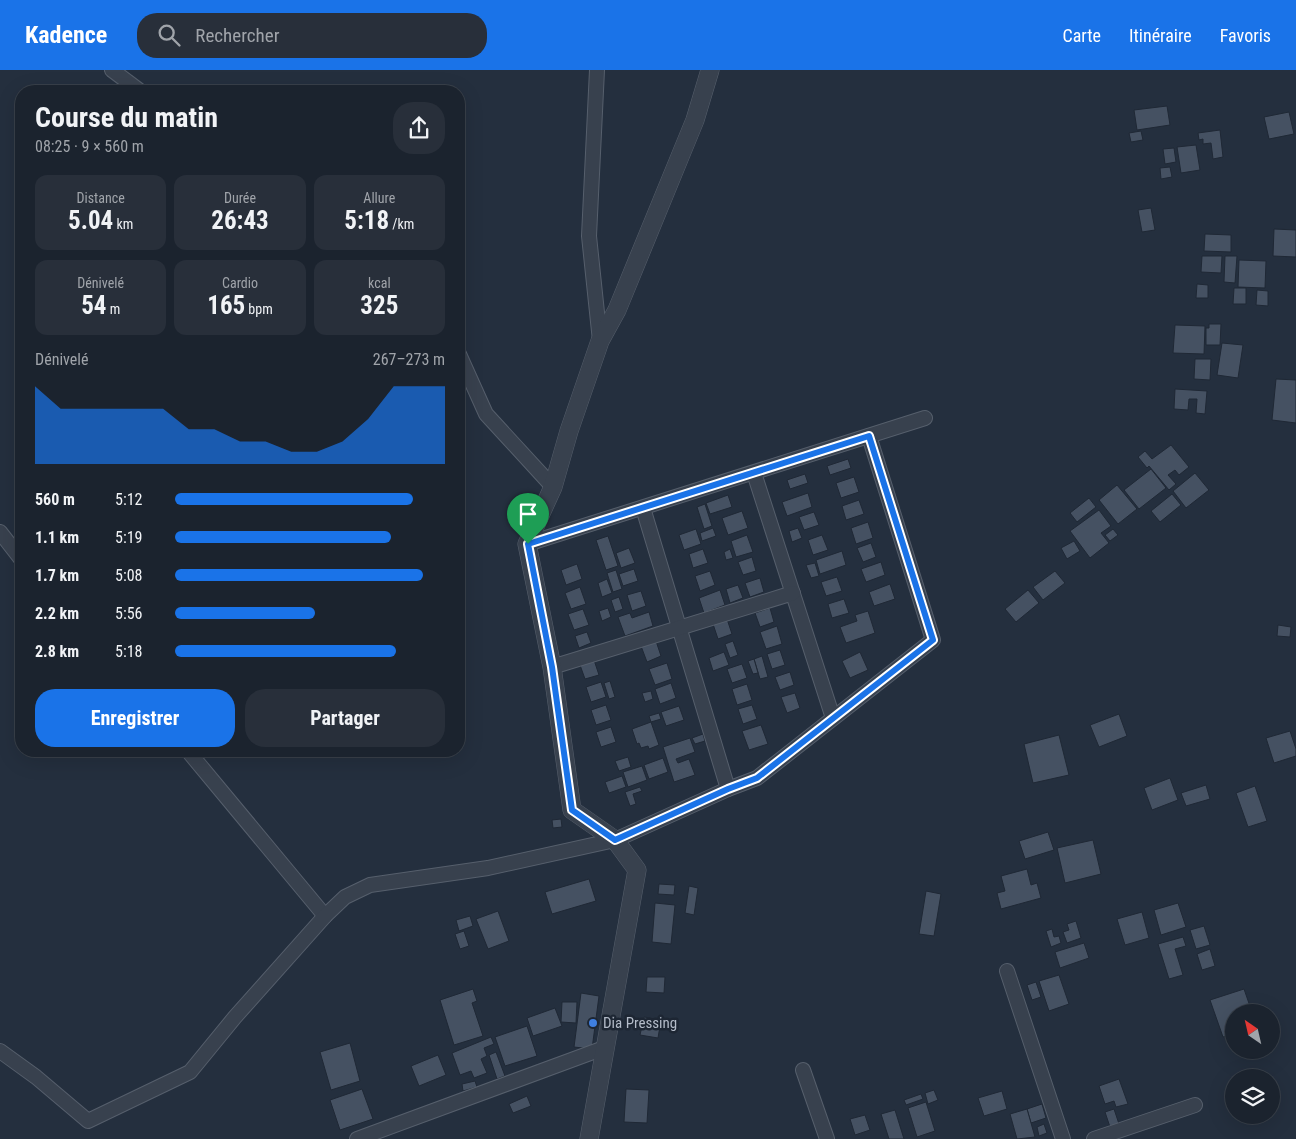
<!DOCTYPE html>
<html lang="fr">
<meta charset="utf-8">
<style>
body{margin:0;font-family:"Roboto Condensed",sans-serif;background:#282f3a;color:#f1f3f6;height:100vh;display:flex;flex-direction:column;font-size:19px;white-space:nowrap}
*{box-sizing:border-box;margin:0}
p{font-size:16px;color:#a0a4aa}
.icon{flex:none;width:28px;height:28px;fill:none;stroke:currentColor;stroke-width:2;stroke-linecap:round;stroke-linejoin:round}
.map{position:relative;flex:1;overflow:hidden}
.drawer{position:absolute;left:15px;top:15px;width:450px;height:672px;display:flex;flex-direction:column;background:#1b232e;border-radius:20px;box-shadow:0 5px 20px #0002,0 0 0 1px #39404a}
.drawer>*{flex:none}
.needle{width:32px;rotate:326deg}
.controls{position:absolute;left:1225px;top:934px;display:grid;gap:10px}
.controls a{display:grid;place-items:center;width:55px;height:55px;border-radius:50%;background:#1b232e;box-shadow:0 5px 20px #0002,0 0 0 1px #39404a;font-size:25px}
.pin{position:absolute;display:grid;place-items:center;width:42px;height:42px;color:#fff;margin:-51px -21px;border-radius:50% 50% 50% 0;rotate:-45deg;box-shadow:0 0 5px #0007}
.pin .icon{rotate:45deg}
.round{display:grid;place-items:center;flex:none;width:52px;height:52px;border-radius:20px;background:#282f3a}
.head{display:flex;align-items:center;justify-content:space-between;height:85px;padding:0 20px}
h1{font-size:28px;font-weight:700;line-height:38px}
.figures{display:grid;grid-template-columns:repeat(3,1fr);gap:8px;height:85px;padding:5px 20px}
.figures div{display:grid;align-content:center;border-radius:12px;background:#282f3a;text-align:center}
.figures b{font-size:25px;font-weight:700}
.figures small{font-size:14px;font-weight:400}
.figures p{font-size:14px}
.chart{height:140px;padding:10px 20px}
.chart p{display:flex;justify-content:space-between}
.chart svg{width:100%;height:90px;margin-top:5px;fill:#1a73e8;opacity:.7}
.cta{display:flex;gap:10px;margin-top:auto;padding:10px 20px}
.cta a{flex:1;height:58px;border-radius:20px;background:#1a73e8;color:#fff;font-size:20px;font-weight:700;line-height:58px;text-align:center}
.cta a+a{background:#282f3a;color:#f1f3f6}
ul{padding:0 20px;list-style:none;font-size:16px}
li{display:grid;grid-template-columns:80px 60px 1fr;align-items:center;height:38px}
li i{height:12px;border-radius:6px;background:#1a73e8}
header{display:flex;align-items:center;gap:30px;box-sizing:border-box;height:70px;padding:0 25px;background:#1a73e8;color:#fff}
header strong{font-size:24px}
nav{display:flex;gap:28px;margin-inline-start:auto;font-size:18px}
.search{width:350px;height:45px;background:#282f3a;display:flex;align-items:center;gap:12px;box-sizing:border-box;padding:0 18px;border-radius:20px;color:#a0a4aa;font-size:19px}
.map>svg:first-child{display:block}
.building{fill:#455162;stroke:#1f2835}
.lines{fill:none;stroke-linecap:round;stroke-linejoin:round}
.minor-casing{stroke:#565f6c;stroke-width:16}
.tertiary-casing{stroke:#565f6c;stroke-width:19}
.minor{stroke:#38414e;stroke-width:14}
.tertiary{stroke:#38414e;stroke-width:18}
.route-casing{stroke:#fff;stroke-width:10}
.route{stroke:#1a73e8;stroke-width:6}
.shop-dot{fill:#3f7fe0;stroke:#1d2633;stroke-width:2}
.labels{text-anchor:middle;stroke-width:5;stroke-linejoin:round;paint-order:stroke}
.poi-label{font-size:15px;fill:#b4bcc9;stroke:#1d2633;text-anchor:start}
</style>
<header>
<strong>Kadence</strong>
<div class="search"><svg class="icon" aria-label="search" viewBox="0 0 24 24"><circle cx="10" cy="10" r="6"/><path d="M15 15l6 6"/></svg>Rechercher</div>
<nav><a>Carte</a><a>Itinéraire</a><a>Favoris</a></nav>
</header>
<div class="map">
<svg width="1296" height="1069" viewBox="0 0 1296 1069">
<rect width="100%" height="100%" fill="#242f3e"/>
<g class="building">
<path d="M1167 36 1170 55 1137 60 1134 40Z"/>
<path d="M1289 42 1294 64 1269 69 1264 47Z"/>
<path d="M1220 60 1223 87 1213 89 1211 73 1203 74V69L1199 70 1198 63Z"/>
<path d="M1141 61 1143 70 1131 72 1129 63Z"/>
<path d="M1196 75 1200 100 1181 103 1177 77Z"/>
<path d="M1174 78 1176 92 1165 94 1163 79Z"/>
<path d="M1170 97 1172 107 1161 109 1160 98Z"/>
<path d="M1151 138 1155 160 1142 162 1138 140Z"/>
<path d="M1274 159 1296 160V187L1273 186Z"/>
<path d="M1205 164 1231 165V182L1204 181Z"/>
<path d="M1202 186H1222L1221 203 1201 202Z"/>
<path d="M1225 186H1237L1235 213 1224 212Z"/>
<path d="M1239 190 1266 191 1265 218 1238 217Z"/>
<path d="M1197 214 1208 215V228H1196Z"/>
<path d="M1234 218H1246V234H1233Z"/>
<path d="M1257 220 1268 221V236L1256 235Z"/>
<path d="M1209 254H1221L1220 275H1206V258H1209Z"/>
<path d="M1175 255 1205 256 1204 284 1173 283Z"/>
<path d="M1222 273 1243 275 1238 308 1217 305Z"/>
<path d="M1195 289H1211L1210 310 1194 309Z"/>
<path d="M1276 309 1296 310V353L1272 350Z"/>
<path d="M1175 319 1207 321 1205 344 1196 343 1197 329H1189L1188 340 1174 339Z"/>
<path d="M1171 375 1189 397 1179 405 1175 400 1168 405 1176 414 1169 420 1149 396 1147 398 1138 387 1145 381 1152 389Z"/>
<path d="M848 389 851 398 830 405 827 396Z"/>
<path d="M1151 399 1166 418 1139 439 1124 420Z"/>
<path d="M1195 403 1209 420 1186 438 1173 421Z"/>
<path d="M805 404 808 413 790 419 787 410Z"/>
<path d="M854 407 859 422 841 428 836 413Z"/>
<path d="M1117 415 1137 439 1118 454 1099 430Z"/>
<path d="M808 423 812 437 787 446 782 432Z"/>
<path d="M1172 424 1181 435 1160 452 1151 441Z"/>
<path d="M728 425 732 437 710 444 706 433Z"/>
<path d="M1089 428 1096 437 1077 452 1070 443Z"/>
<path d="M859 430 864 444 846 450 842 436Z"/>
<path d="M705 434 712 456 704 459 697 437Z"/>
<path d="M1099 440 1111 456 1101 463 1109 473 1090 488 1070 461Z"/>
<path d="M742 441 748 458 728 465 722 448Z"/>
<path d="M814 442 819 455 804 460 799 447Z"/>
<path d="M868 452 873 468 856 474 851 458Z"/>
<path d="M713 458 716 466 702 471 700 463Z"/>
<path d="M798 458 802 468 792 472 789 461Z"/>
<path d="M696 459 701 474 684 480 679 465Z"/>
<path d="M1113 459 1118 465 1110 471 1105 465Z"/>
<path d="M747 465 753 482 736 487 731 471Z"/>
<path d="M822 465 828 480 813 485 808 470Z"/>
<path d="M608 466 618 496 606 500 596 470Z"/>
<path d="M1074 471 1080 481 1067 489 1061 478Z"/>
<path d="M871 473 876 487 863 492 857 478Z"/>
<path d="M629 478 635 493 621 498 616 483Z"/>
<path d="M703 479 708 493 693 498 689 484Z"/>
<path d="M730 479 733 488 726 490 724 482Z"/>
<path d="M842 481 846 495 820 504 816 490Z"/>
<path d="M752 487 756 501 743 505 738 492Z"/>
<path d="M881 492 885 505 866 512 861 499Z"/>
<path d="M815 493 819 506 811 508 806 495Z"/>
<path d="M577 494 582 509 566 515 561 500Z"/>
<path d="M634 499 638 511 623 516 619 504Z"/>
<path d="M616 500 622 519 613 522 607 503Z"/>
<path d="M710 501 715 515 700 521 695 506Z"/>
<path d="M1055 501 1065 513 1043 530 1033 517Z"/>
<path d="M837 507 842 521 826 526 821 512Z"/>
<path d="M760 508 764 522 750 527 745 513Z"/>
<path d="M607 509 612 523 602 527 598 513Z"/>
<path d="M890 514 895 529 874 536 869 522Z"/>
<path d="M738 515 743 528 730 533 726 519Z"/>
<path d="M580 517 586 534 571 539 565 523Z"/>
<path d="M720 520 725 535 704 543 699 528Z"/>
<path d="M1028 520 1039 533 1016 552 1005 539Z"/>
<path d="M641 521 646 536 632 541 627 525Z"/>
<path d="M619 527 623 539 615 542 611 530Z"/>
<path d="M844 529 849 543 832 548 828 534Z"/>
<path d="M608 538 611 547 602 551 599 541Z"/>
<path d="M770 538 774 552 760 557 755 543Z"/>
<path d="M583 539 589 555 574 560 568 544Z"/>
<path d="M868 541 875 563 846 573 840 557 857 551 855 545Z"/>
<path d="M649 542 653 556 625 566 618 547 630 543 632 548Z"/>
<path d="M727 549 732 564 718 569 713 554Z"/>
<path d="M1278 555 1291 557 1290 567 1277 566Z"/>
<path d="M777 556 782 574 766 579 760 562Z"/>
<path d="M587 562 591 573 579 578 575 566Z"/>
<path d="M656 571 661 586 647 592 641 576Z"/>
<path d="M733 571 738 585 730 588 725 574Z"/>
<path d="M780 580 785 595 772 599 767 584Z"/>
<path d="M724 582 729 595 713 601 709 588Z"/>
<path d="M860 582 868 600 850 608 842 591Z"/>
<path d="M762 586 768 607 760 609 754 589Z"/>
<path d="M754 589 758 603 753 604 748 591Z"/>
<path d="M594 590 599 605 585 609 580 595Z"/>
<path d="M667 593 672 609 655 615 649 599Z"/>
<path d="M742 594 747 608 732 613 727 599Z"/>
<path d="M790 602 794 615 780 620 775 607Z"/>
<path d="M610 611 615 627 609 629 604 613Z"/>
<path d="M601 612 606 627 591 632 586 617Z"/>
<path d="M671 613 676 628 660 634 655 619Z"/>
<path d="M747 614 752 630 737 635 732 619Z"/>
<path d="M651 621 653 629 645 632 642 623Z"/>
<path d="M795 623 800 638 787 643 781 627Z"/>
<path d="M606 635 611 650 596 655 591 640Z"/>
<path d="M752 635 757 649 743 654 738 639Z"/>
<path d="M679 636 684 650 666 656 661 642Z"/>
<path d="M659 643 661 649 651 652 649 646Z"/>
<path d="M1119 644 1127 666 1099 677 1090 655Z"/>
<path d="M651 652 659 675 649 679 648 676 641 678 639 673 637 674 632 659Z"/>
<path d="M761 655 768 674 749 680 742 661Z"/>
<path d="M611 657 616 672 601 677 596 662Z"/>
<path d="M1290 661 1296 679V686L1274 693 1266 668Z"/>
<path d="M703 664 705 671 695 674 692 668Z"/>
<path d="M1059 665 1069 705 1033 713 1024 674Z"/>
<path d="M690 668 695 682 676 689 678 693 689 689 695 705 674 712 663 677Z"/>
<path d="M628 687 631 697 619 701 615 691Z"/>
<path d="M663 688 668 702 649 709 644 695Z"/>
<path d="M642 696 647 710 628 717 623 702Z"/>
<path d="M622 706 626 717 609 723 605 712Z"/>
<path d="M1170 708 1178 730 1152 740 1144 718Z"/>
<path d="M1206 715 1210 729 1186 736 1181 723Z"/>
<path d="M1255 716 1267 751 1248 757 1236 723Z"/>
<path d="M640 717 642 721 633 724 636 734 630 736 625 722Z"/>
<path d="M561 749 562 757 553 758 552 750Z"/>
<path d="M1048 762 1054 780 1025 789 1019 771Z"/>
<path d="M1093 770 1101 804 1065 813 1057 778Z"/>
<path d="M1027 799 1031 815 1037 813 1041 828 1001 839 997 823 1005 821 1001 806Z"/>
<path d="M589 809 596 831 552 844 545 822Z"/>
<path d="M659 814 675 815 674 825 658 824Z"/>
<path d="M689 816 698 818 694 845 685 843Z"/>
<path d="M926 821 941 824 934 866 919 864Z"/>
<path d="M655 833 675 835 671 874 652 872Z"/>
<path d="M1178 833 1186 857 1161 865 1154 840Z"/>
<path d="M498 841 509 871 488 879 476 849Z"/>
<path d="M1142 842 1149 868 1125 875 1117 849Z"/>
<path d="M470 846 473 856 459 861 456 850Z"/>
<path d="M1076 851 1081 868 1067 873 1063 862 1069 860 1067 854Z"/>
<path d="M1204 856 1210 875 1196 879 1190 860Z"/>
<path d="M1052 859 1054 867 1059 866 1061 873 1051 877 1046 861Z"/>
<path d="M464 861 469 876 460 879 455 864Z"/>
<path d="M1183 867 1186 876 1175 879 1183 905 1169 909 1158 874Z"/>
<path d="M1084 873 1089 888 1060 898 1055 882Z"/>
<path d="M1210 879 1215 896 1202 900 1197 884Z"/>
<path d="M1059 905 1069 934 1049 941 1039 911Z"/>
<path d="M647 907H665L664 923 646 922Z"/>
<path d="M1036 912 1041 927 1032 930 1027 915Z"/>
<path d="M473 919 477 931 472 933 483 966 454 975 440 930Z"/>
<path d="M1244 919 1252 942H1234V964L1223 967 1210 930Z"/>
<path d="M581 923 599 926 592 979 574 977Z"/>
<path d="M562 932H577L576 953 561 952Z"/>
<path d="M555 938 562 956 533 966 527 948Z"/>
<path d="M644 947 661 950 658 968 640 965Z"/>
<path d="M527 956 537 986 505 996 495 967Z"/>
<path d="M491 967 494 974 484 978 487 986 481 989 487 1003 474 1008 471 1001 460 1005 452 983Z"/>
<path d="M350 973 360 1011 331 1020 320 982Z"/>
<path d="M496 982 505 1006 497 1009 489 985Z"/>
<path d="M438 985 446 1005 419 1016 411 996Z"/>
<path d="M1119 1009 1128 1034 1116 1037 1114 1031 1105 1034 1099 1016Z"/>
<path d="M475 1011 477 1017 463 1021 462 1014Z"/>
<path d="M362 1019 373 1049 340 1060 330 1030Z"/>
<path d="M626 1019 649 1020 647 1053 624 1052Z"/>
<path d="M934 1020 938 1030 928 1034 925 1023Z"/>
<path d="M1002 1021 1007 1039 984 1046 978 1028Z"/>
<path d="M921 1024 923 1029 906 1035 904 1030Z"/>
<path d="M527 1026 531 1036 513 1043 509 1034Z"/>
<path d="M926 1032 935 1061 917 1067 908 1038Z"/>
<path d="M1042 1034 1046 1048 1031 1053 1027 1039Z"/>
<path d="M1027 1039 1035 1067 1017 1069 1010 1044Z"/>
<path d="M1114 1039 1119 1054 1110 1057 1105 1042Z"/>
<path d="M895 1040 904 1069H889L881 1044Z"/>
<path d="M865 1045 870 1060 855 1065 850 1049Z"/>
<path d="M1044 1054 1047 1063 1039 1066 1037 1057Z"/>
</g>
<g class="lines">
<g class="minor-casing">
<g id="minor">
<path d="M112 0 140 21"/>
<path d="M597 0 589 166 600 271"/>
<path d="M459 284 486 344 553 417"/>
<path d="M754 403 833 648"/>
<path d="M643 438 728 719"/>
<path d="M0 462 21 489"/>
<path d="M527 474 925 348"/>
<path d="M552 597 793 523"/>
<path d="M188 681 325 846"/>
<path d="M1007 901 1063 1069"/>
<path d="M0 981 36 1007 88 1051 190 1002 235 947 325 846 345 827 370 815 488 798 615 770 728 719 757 708 933 570 869 366"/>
<path d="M803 1000 827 1069"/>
<path d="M357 1069 604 978"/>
<path d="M1094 1069 1195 1035"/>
</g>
</g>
<g class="tertiary-casing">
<path id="tertiary" d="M589 1069 637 800 615 770 572 740 552 597 527 474 553 417 569 361 600 271 617 240 695 50 710 0"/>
</g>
<use href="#minor" class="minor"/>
<use href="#tertiary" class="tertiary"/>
</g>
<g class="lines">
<g class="route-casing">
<path id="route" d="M869 366 933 570 757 708 728 719 615 770 572 740 552 597 528 474Z"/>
</g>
<use href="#route" class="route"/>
</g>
<circle class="shop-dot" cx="593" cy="953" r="5"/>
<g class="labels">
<g class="poi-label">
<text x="603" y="958">Dia Pressing</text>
</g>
</g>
</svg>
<div class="controls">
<a><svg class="needle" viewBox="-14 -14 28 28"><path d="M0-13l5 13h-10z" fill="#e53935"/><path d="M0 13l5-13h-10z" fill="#a0a4aa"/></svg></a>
<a><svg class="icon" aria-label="layers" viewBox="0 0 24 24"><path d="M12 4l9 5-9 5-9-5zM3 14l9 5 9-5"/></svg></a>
</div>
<div class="pin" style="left:528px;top:474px;background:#1e9e55"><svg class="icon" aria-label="arrive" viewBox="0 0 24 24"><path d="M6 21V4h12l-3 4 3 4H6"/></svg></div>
<section class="drawer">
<div class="head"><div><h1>Course du matin</h1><p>08:25 · 9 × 560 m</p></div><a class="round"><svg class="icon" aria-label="share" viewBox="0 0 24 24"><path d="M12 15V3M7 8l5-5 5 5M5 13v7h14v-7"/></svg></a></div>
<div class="figures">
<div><p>Distance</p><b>5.04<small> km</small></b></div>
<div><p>Durée</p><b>26:43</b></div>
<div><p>Allure</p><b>5:18<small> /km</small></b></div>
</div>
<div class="figures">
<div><p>Dénivelé</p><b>54<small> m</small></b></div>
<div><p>Cardio</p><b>165<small> bpm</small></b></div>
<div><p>kcal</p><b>325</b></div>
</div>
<div class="chart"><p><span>Dénivelé</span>267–273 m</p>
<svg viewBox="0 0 160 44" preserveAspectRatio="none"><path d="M0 44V6L10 17L20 17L30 17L40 17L50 17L60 27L70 27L80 33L90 33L100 38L110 38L120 33L130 22L140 6L150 6L160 6V44z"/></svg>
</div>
<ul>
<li><b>560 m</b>5:12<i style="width:88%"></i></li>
<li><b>1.1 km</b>5:19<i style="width:80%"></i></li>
<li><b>1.7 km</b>5:08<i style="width:92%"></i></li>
<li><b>2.2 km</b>5:56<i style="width:52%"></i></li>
<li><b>2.8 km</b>5:18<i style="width:82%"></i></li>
</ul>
<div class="cta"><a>Enregistrer</a><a>Partager</a></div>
</section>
</div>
